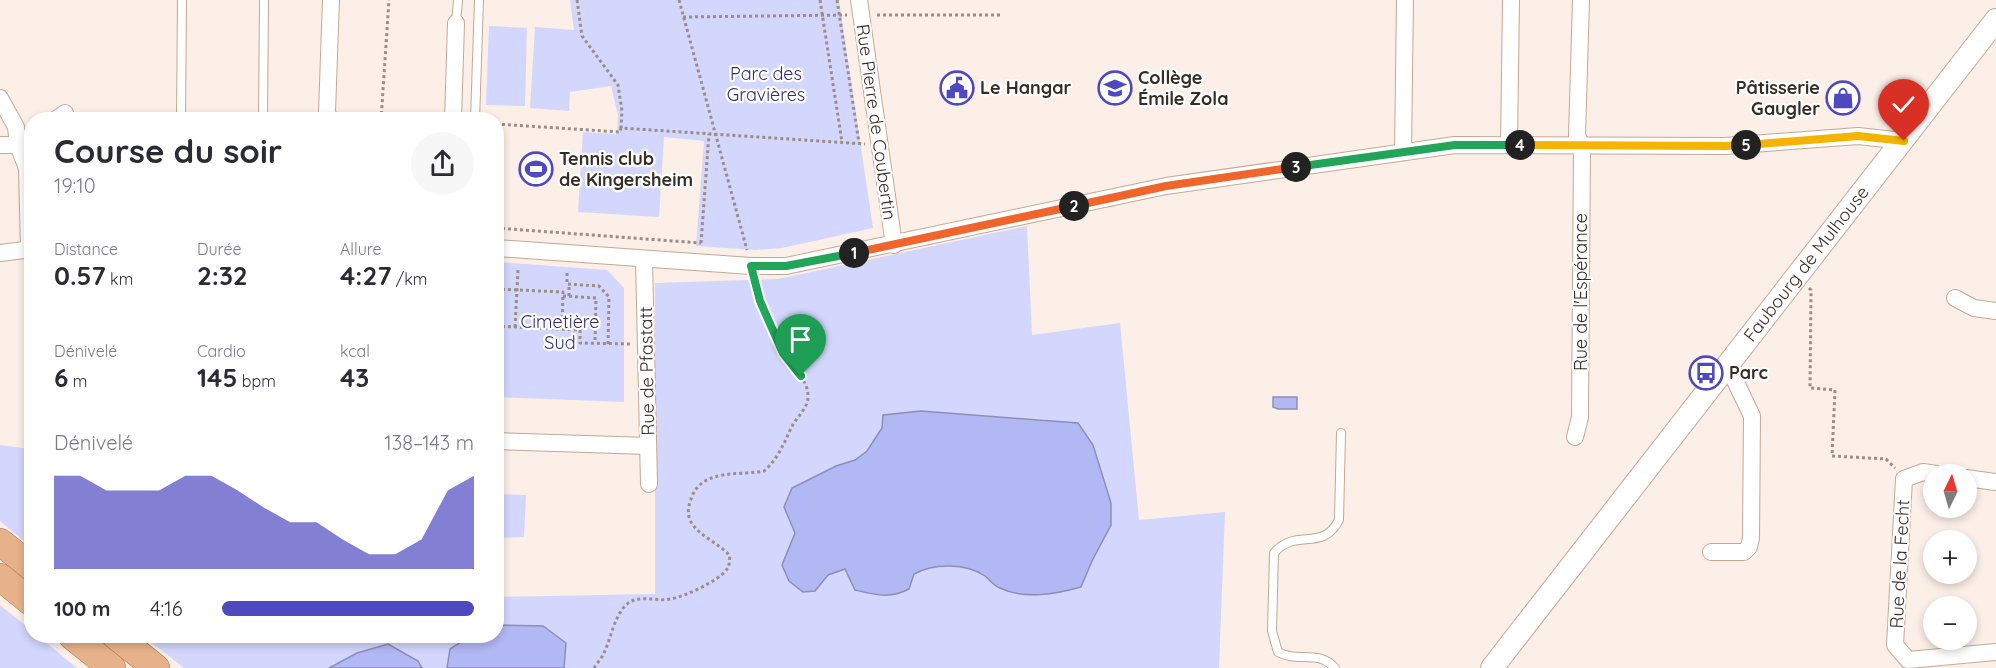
<!DOCTYPE html>
<html lang="fr">
<meta charset="utf-8">
<style>
body{margin:0;font-family:Quicksand,sans-serif;background:#f7f7f7;color:#2b2b33;height:100vh;display:flex;flex-direction:column;font-size:22px;white-space:nowrap}
*{box-sizing:border-box;margin:0}
p{font-size:20px;color:#7c7c81}
.icon{flex:none;width:33px;height:33px;fill:none;stroke:currentColor;stroke-width:2;stroke-linecap:round;stroke-linejoin:round}
.map{position:relative;flex:1;overflow:hidden}
.drawer{position:absolute;left:24px;top:112px;width:480px;height:531px;display:flex;flex-direction:column;background:#fff;border-radius:24px;box-shadow:0 3px 9px #0003}
.drawer>*{flex:none}
.needle{width:39px;rotate:5deg}
.fabs{position:absolute;left:1923px;top:464px;display:grid;gap:12px}
.fabs a{display:grid;place-items:center;width:54px;height:54px;border-radius:50%;background:#fff;box-shadow:0 3px 9px #0003;font-size:30px}
.pin{position:absolute;display:grid;place-items:center;width:51px;height:51px;color:#fff;margin:-62px -26px;border-radius:50% 50% 50% 0;rotate:-45deg;box-shadow:0 0 6px #0007}
.pin .icon{rotate:45deg}
.km{position:absolute;width:30px;height:30px;margin:-15px;border-radius:50%;background:#222;color:#fff;font-size:16px;line-height:30px;text-align:center}
.round{display:grid;place-items:center;flex:none;width:63px;height:63px;border-radius:32px;background:#f7f7f7}
.overview{display:flex;align-items:center;justify-content:space-between;height:102px;padding:0 30px}
h1{font-size:33px;font-weight:700;line-height:45px}
.metrics{display:grid;grid-template-columns:repeat(3,1fr);gap:9px;height:102px;padding:6px 30px}
.metrics div{display:grid;align-content:center}
.metrics b{font-size:26px;font-weight:700}
.metrics small{font-size:16px;font-weight:400}
.metrics p{font-size:16px}
.chart{height:168px;padding:12px 30px}
.chart p{display:flex;justify-content:space-between}
.chart svg{width:100%;height:108px;margin-top:6px;fill:#4f49c0;opacity:.7}
ul{padding:0 30px;list-style:none;font-size:20px}
li{display:grid;grid-template-columns:96px 72px 1fr;align-items:center;height:45px}
li i{height:15px;border-radius:8px;background:#4f49c0}
.map>svg:first-child{display:block}
.green{fill:#d3d7fd;fill-rule:evenodd}
.water{fill:#b2b8f3;stroke:#8d8eb5;stroke-width:1.5}
.lines{fill:none;stroke-linecap:round;stroke-linejoin:round}
.service-casing{stroke:#c4a894;stroke-width:10}
.minor-casing{stroke:#c4a894;stroke-width:18}
.secondary-casing{stroke:#c4a894;stroke-width:24}
.trunk-casing{stroke:#a67653;stroke-width:28}
.path{stroke:#9a8e86;stroke-width:3;stroke-dasharray:3 3;stroke-linecap:butt}
.service{stroke:#fff;stroke-width:8}
.minor{stroke:#fff;stroke-width:16}
.secondary{stroke:#fff;stroke-width:22}
.trunk{stroke:#e7b28a;stroke-width:27}
.split-1-casing{stroke:#fff;stroke-width:12}
.split-2-casing{stroke:#fff;stroke-width:12}
.split-3-casing{stroke:#fff;stroke-width:12}
.split-4-casing{stroke:#fff;stroke-width:12}
.split-5-casing{stroke:#fff;stroke-width:12}
.split-6-casing{stroke:#fff;stroke-width:12}
.split-1{stroke:#22a559;stroke-width:8}
.split-2{stroke:#f0652b;stroke-width:8}
.split-3{stroke:#f0652b;stroke-width:8}
.split-4{stroke:#22a559;stroke-width:8}
.split-5{stroke:#f5b400;stroke-width:8}
.split-6{stroke:#f5b400;stroke-width:8}
.labels{text-anchor:middle;stroke-width:4.5;stroke-linejoin:round;paint-order:stroke}
.park-label{font-size:18px;fill:#302e72;stroke:#fff}
.poi-label{font-size:18px;font-weight:bold;fill:#372c24;stroke:#fff;text-anchor:start}
.street-label{font-size:18px;fill:#372c24;stroke:#fff}
</style>
<div class="map">
<svg width="1996" height="668" viewBox="0 0 1996 668">
<rect width="100%" height="100%" fill="#fbefe7"/>
<g class="green">
<path d="M570 0H839L873 228 782 248 755 250 696 246 704 141 664 137 659 217 578 212 583 132 617 134 618 115 611 86 570 92 569 111 530 108 535 27 574 30Z"/>
<path d="M489 26 527 28 525 106 486 105Z"/>
<path d="M1027 226 1032 335 1120 323 1139 520 1225 512 1219 668H564L566 643 543 626 497 625V597L655 594V283L778 279ZM998 417 1045 419 1092 561 1081 586C1056 594 1025 600 1000 588 994 585 990 580 985 576 966 563 934 563 914 574L909 589 845 569 828 575 815 590 782 565 795 533 792 488 836 466 855 460 867 451 882 428Z"/>
<path d="M497 262 607 270 624 288V402L497 397Z"/>
<path d="M0 445 31 449V547L0 521Z"/>
<path d="M497 494 526 495 524 537 497 538Z"/>
<path d="M0 605 31 630 32 636H38L77 668H0Z"/>
<path d="M143 636H470L450 649 447 668H422L418 660 335 663 329 668H184Z"/>
</g>
<g class="water">
<path d="M1273 397H1297V409H1278L1273 407Z"/>
<path d="M921 411 1078 423 1093 445 1111 503V525L1092 561 1081 587C1056 594 1025 600 1000 588 994 586 990 580 985 576 966 563 934 563 914 574L909 589C890 599 876 595 855 590L845 569 828 575 815 591 803 592 789 581 782 565 795 533 784 507 792 488 836 466 855 460 867 451 882 428 883 415Z"/>
<path d="M497 625 543 626 566 643 564 668H447L450 649 470 636H496Z"/>
<path d="M388 644 418 661 422 668H329L357 653Z"/>
</g>
<g class="lines">
<g class="service-casing">
<g id="service">
<path d="M456 23 458 0"/>
<path d="M181 120 182 0"/>
<path d="M263 120 264 0"/>
<path d="M475 120 479 0"/>
<path d="M1335 668C1318 649 1297 663 1278 652L1272 631 1274 553C1296 527 1322 553 1339 520L1341 433"/>
</g>
</g>
<g class="minor-casing">
<g id="minor">
<path d="M859 0 894 245"/>
<path d="M0 98 16 127 18 145H0"/>
<path d="M55 120 65 113"/>
<path d="M330 120 327 112 331 0"/>
<path d="M453 120 456 23"/>
<path d="M1509 145 1511 0"/>
<path d="M1403 152 1405 0"/>
<path d="M496 248 751 266H786L1166 186 1455 145 1725 146 1858 136 1904 141"/>
<path d="M29 249 27 168 18 145 32 135"/>
<path d="M0 253 32 249"/>
<path d="M644 259 649 484"/>
<path d="M1955 298 1974 308 1996 311"/>
<path d="M1575 437 1580 417 1582 146 1577 136 1581 0"/>
<path d="M496 441 648 446"/>
<path d="M1936 474 1923 472 1904 479 1895 645 1908 660 1996 652"/>
<path d="M1966 478 1996 482"/>
<path d="M1711 552H1744L1749 547 1751 538 1752 416 1728 366"/>
</g>
</g>
<g class="secondary-casing">
<g id="secondary">
<path id="s1" d="M1492 668 1996 20"/>
</g>
</g>
<g class="trunk-casing">
<g id="trunk">
<path d="M0 542 32 567"/>
<path d="M0 577 32 603"/>
<path d="M72 636 112 668"/>
<path d="M116 636 156 668"/>
</g>
</g>
<g class="path">
<path d="M577 0 582 36 618 85 622 111 621 128"/>
<path d="M679 0 747 250"/>
<path d="M820 0 842 142"/>
<path d="M837 0 859 143"/>
<path d="M877 15H1002"/>
<path d="M683 17 847 15"/>
<path d="M381 120 389 0"/>
<path d="M496 124 620 132 621 128 865 144"/>
<path d="M496 228 701 243"/>
<path d="M701 243 709 134"/>
<path d="M567 273V284L599 286 609 297 608 344"/>
<path d="M1809 288 1811 290 1810 388 1835 390 1832 456 1886 459 1895 468"/>
<path d="M496 289 563 292 562 329"/>
<path d="M563 296 596 298 595 343"/>
<path d="M569 296V284"/>
<path d="M496 326 580 330V343L632 344"/>
<path d="M515 327 518 270"/>
<path d="M594 668C597 663 602 658 604 653 611 638 614 618 625 606 637 593 655 602 670 599 684 597 719 581 727 569 730 565 729 561 730 556 719 543 699 536 691 522 687 515 688 507 691 499 701 468 739 476 764 471 777 460 784 444 791 428 796 418 809 407 808 396 808 379 791 366 783 353 770 331 761 304 756 279"/>
</g>
<use href="#service" class="service"/>
<use href="#minor" class="minor"/>
<use href="#secondary" class="secondary"/>
<use href="#trunk" class="trunk"/>
</g>
<g class="lines">
<g class="split-1-casing">
<path id="split-1" d="M801 376 783 353 760 301 751 266H786L854 253"/>
</g>
<g class="split-2-casing">
<path id="split-2" d="M854 253 1074 206"/>
</g>
<g class="split-3-casing">
<path id="split-3" d="M1074 206 1166 186 1296 167"/>
</g>
<g class="split-4-casing">
<path id="split-4" d="M1296 167 1455 145H1520"/>
</g>
<g class="split-5-casing">
<path id="split-5" d="M1520 145 1725 146 1746 145"/>
</g>
<g class="split-6-casing">
<path id="split-6" d="M1746 145 1858 136 1904 141"/>
</g>
<use href="#split-1" class="split-1"/>
<use href="#split-2" class="split-2"/>
<use href="#split-3" class="split-3"/>
<use href="#split-4" class="split-4"/>
<use href="#split-5" class="split-5"/>
<use href="#split-6" class="split-6"/>
</g>
<defs>
<g id="civic-ring" transform="scale(1.725)"><circle r="9.5" fill="#fff" stroke="#4f49c0" stroke-width="1.5"/><path d="M-.6-6.5H3V-4.5H.6V-3L4-1V1h2V6H-6V1h2V-1L-.6-3ZM-1.2 2.5V6h2.4V2.5Z" fill="#4f49c0"/></g>
<g id="school-ring" transform="scale(1.725)"><circle r="9.5" fill="#fff" stroke="#4f49c0" stroke-width="1.5"/><path d="M0-5L7-2L0 1L-7-2ZM-4 1L0 2.5L4 1V4Q0 6-4 4Z" fill="#4f49c0"/></g>
<g id="shop-ring" transform="scale(1.725)"><circle r="9.5" fill="#fff" stroke="#4f49c0" stroke-width="1.5"/><path d="M-5-2.5h2.3a2.7 3.5 0 0 1 5.4 0H5L5.5 6h-11ZM-1.5-2.5h3a1.5 2.3 0 0 0-3 0Z" fill="#4f49c0"/></g>
<g id="stadium-ring" transform="scale(1.725)"><circle r="9.5" fill="#fff" stroke="#4f49c0" stroke-width="1.5"/><path d="M0-5a6.5 5 0 1 0 0 10a6.5 5 0 1 0 0-10ZM-3.5-1.8h7v3.6h-7Z" fill="#4f49c0"/></g>
<g id="bus-ring" transform="scale(1.725)"><circle r="9.5" fill="#fff" stroke="#4f49c0" stroke-width="1.5"/><path d="M-5-6H5V4H4V6H2V4H-2V6H-4V4H-5ZM-3.5-4V0h7V-4ZM-3.5 1.2v1.5H-2V1.2ZM2 1.2v1.5H3.5V1.2Z" fill="#4f49c0"/></g>
</defs>
<g fill-rule="evenodd">
<use href="#civic-ring" x="957" y="88"/>
<use href="#school-ring" x="1115" y="88"/>
<use href="#shop-ring" x="1843" y="98"/>
<use href="#stadium-ring" x="536" y="169"/>
<use href="#bus-ring" x="1706" y="373"/>
</g>
<g class="labels">
<g class="park-label">
<text x="766" y="80">Parc des<tspan x="766" dy="21">Gravières</tspan></text>
<text x="560" y="328">Cimetière<tspan x="560" dy="21">Sud</tspan></text>
</g>
<g class="poi-label">
<text x="1138" y="84">Collège<tspan x="1138" dy="21">Émile Zola</tspan></text>
<text x="980" y="94">Le Hangar</text>
<text x="1820" y="94" text-anchor="end">Pâtisserie<tspan x="1820" dy="21">Gaugler</tspan></text>
<text x="559" y="165">Tennis club<tspan x="559" dy="21">de Kingersheim</tspan></text>
<text x="1729" y="379">Parc</text>
</g>
<g class="street-label">
<text transform="translate(876 122) rotate(82)" y="6">Rue Pierre de Coubertin</text>
<text dy="6" stroke="none"><textPath href="#s1" startOffset="512">Faubourg de Mulhouse</textPath></text>
<text transform="translate(1581 292) rotate(-90)" y="6">Rue de l'Espérance</text>
<text transform="translate(647 371) rotate(-91)" y="6">Rue de Pfastatt</text>
<text transform="translate(1900 564) rotate(-87)" y="6">Rue de la Fecht</text>
</g>
</g>
</svg>
<div class="fabs">
<a><svg class="needle" viewBox="-14 -14 28 28"><path d="M0-13l5 13h-10z" fill="#e53935"/><path d="M0 13l5-13h-10z" fill="#7c7c81"/></svg></a>
<a>+</a>
<a>−</a>
</div>
<div class="pin" style="left:801px;top:376px;background:#1e9e55"><svg class="icon" aria-label="arrive" viewBox="0 0 24 24"><path d="M6 21V4h12l-3 4 3 4H6"/></svg></div>
<div class="pin" style="left:1904px;top:141px;background:#d93025"><svg class="icon" aria-label="check" viewBox="0 0 24 24"><path d="M5 12l5 5 9-10"/></svg></div>
<b class="km" style="left:854px;top:253px">1</b>
<b class="km" style="left:1074px;top:206px">2</b>
<b class="km" style="left:1296px;top:167px">3</b>
<b class="km" style="left:1520px;top:145px">4</b>
<b class="km" style="left:1746px;top:145px">5</b>
<section class="drawer">
<div class="overview"><div><h1>Course du soir</h1><p>19:10</p></div><a class="round"><svg class="icon" aria-label="share" viewBox="0 0 24 24"><path d="M12 15V3M7 8l5-5 5 5M5 13v7h14v-7"/></svg></a></div>
<div class="metrics">
<div><p>Distance</p><b>0.57<small> km</small></b></div>
<div><p>Durée</p><b>2:32</b></div>
<div><p>Allure</p><b>4:27<small> /km</small></b></div>
</div>
<div class="metrics">
<div><p>Dénivelé</p><b>6<small> m</small></b></div>
<div><p>Cardio</p><b>145<small> bpm</small></b></div>
<div><p>kcal</p><b>43</b></div>
</div>
<div class="chart"><p><span>Dénivelé</span>138–143 m</p>
<svg viewBox="0 0 160 44" preserveAspectRatio="none"><path d="M0 44V6L10 6L20 12L30 12L40 12L50 6L60 6L70 12L80 19L90 25L100 25L110 32L120 38L130 38L140 32L150 12L160 6V44z"/></svg>
</div>
<ul>
<li><b>100 m</b>4:16<i style="width:100%"></i></li>
</ul>
</section>
</div>
